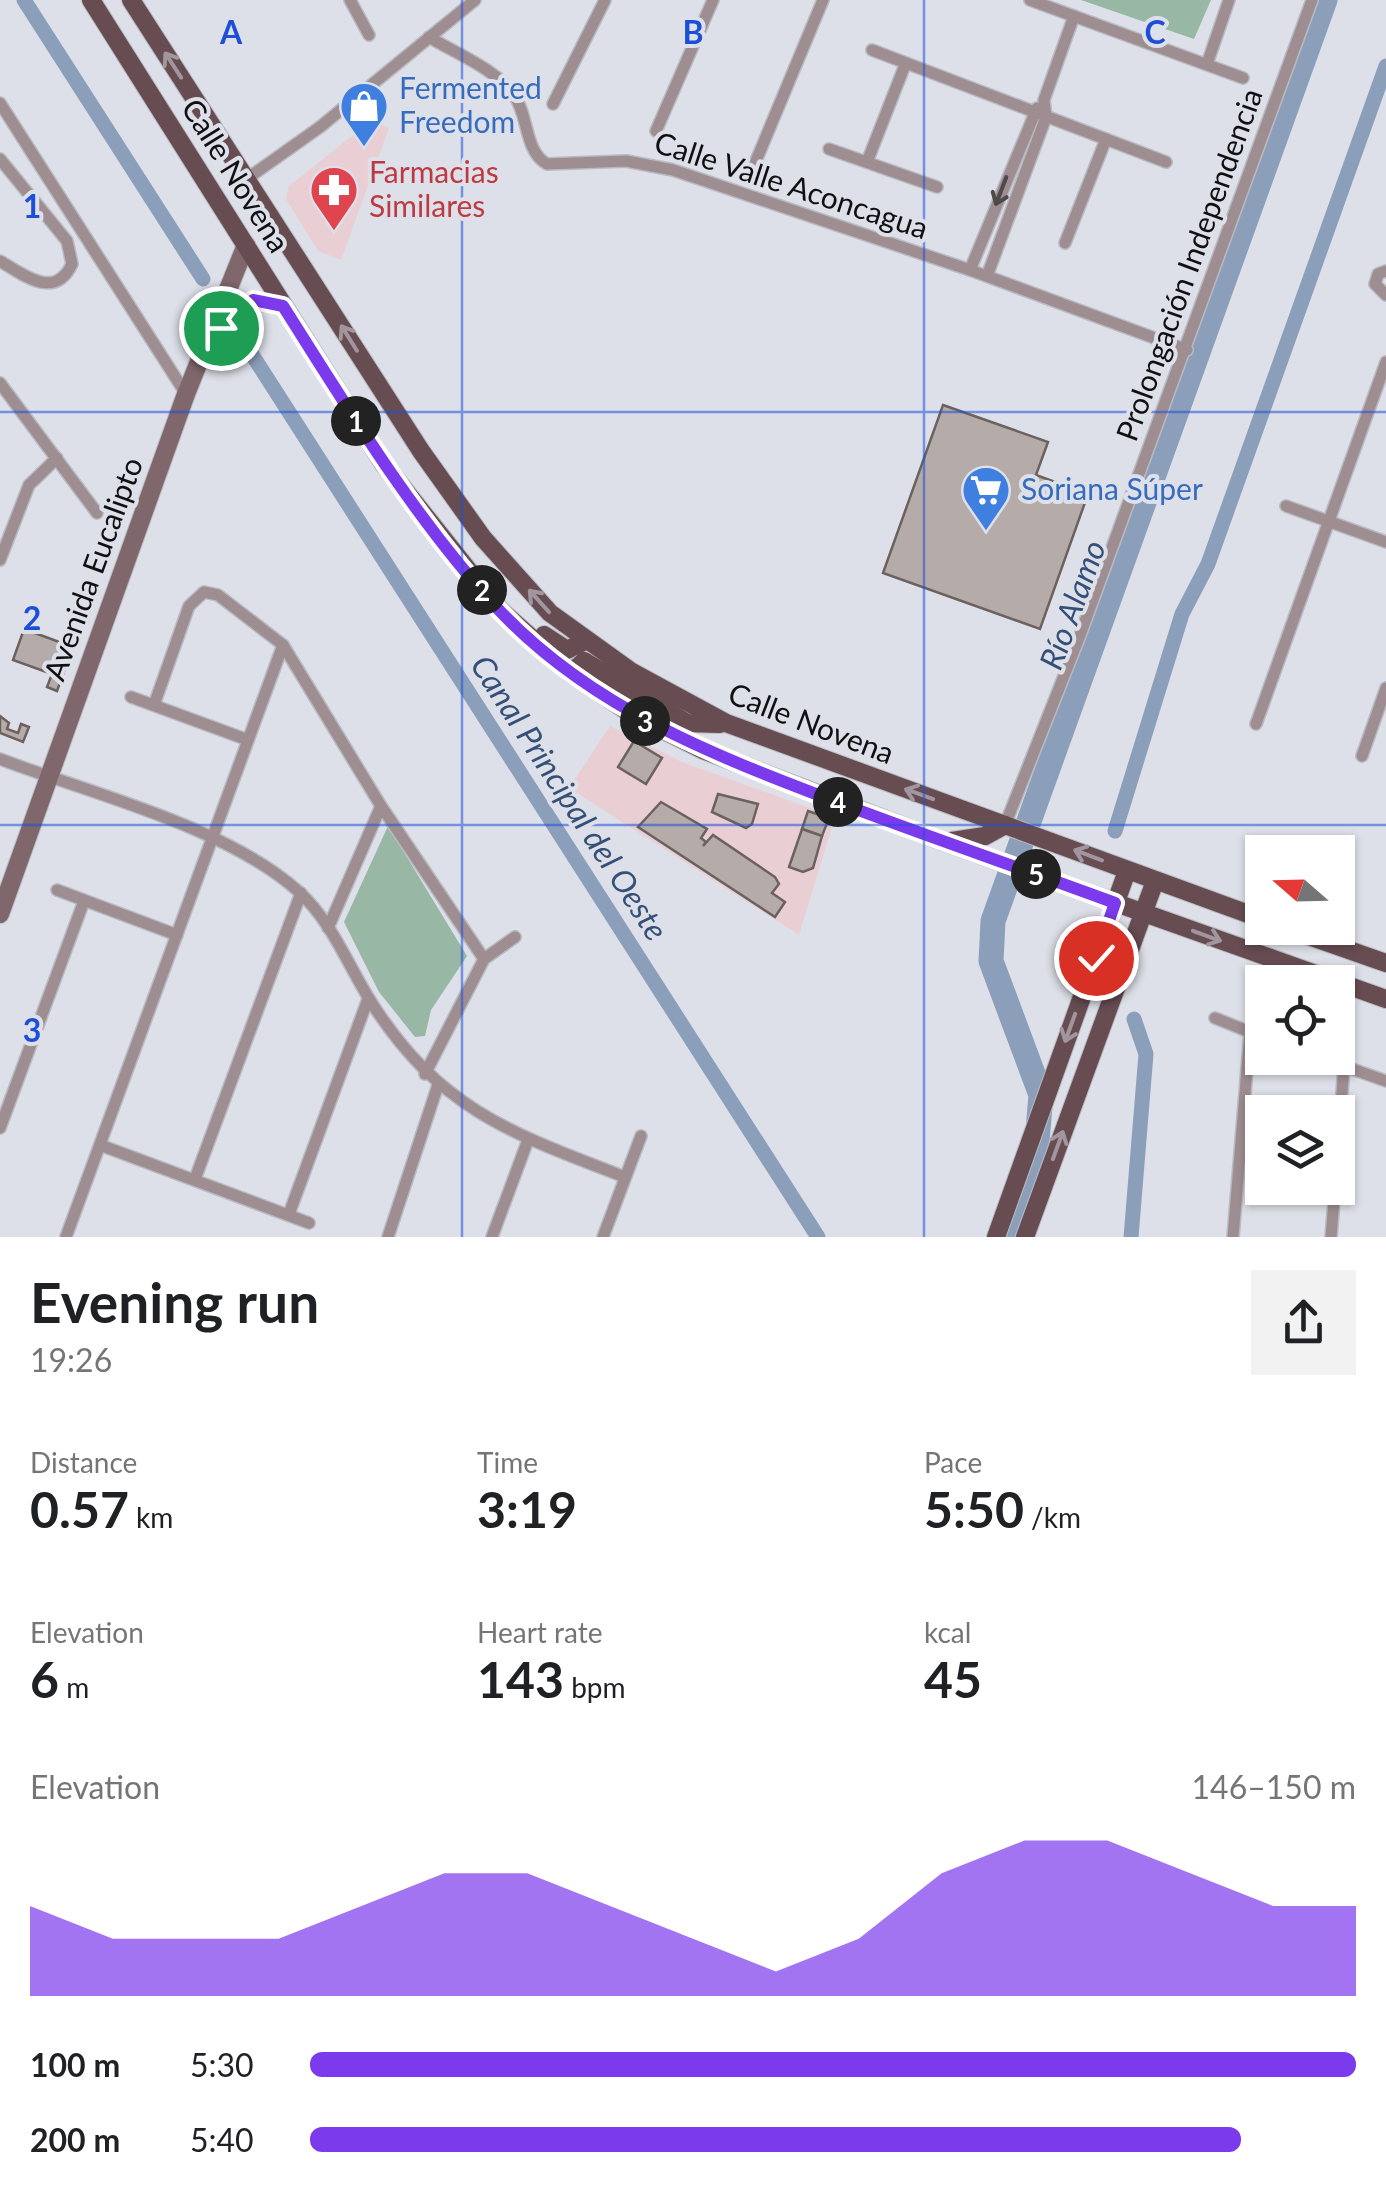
<!DOCTYPE html>
<meta charset="utf-8">
<style>
body{margin:0;font-family:Lato,sans-serif;background:#f2f2f2;color:#202124;height:100vh;display:flex;flex-direction:column;font-size:38px;white-space:nowrap}
*{box-sizing:border-box;margin:0}
p{font-size:32px;color:#757577}
.icon{flex:none;width:55px;height:55px;fill:none;stroke:currentColor;stroke-width:2;stroke-linecap:round;stroke-linejoin:round}
.map{position:relative;height:1237px;overflow:hidden}
.details{display:flex;flex-direction:column;background:#fff;flex:1}
.details>*{flex:none}
.needle{width:65px;rotate:290deg}
.fabs{position:absolute;left:1245px;top:835px;display:grid;gap:20px}
.fabs a{display:grid;place-items:center;width:110px;height:110px;border-radius:0px;background:#fff;box-shadow:0 2px 8px #0004;font-size:50px}
.pin{position:absolute;display:grid;place-items:center;width:85px;height:85px;color:#fff;margin:-42px;border:5px solid #fff;border-radius:50%;box-shadow:0 2px 10px #0007}
.km{position:absolute;width:50px;height:50px;margin:-25px;border-radius:50%;background:#222;color:#fff;font-size:28px;line-height:50px;text-align:center}
.round{display:grid;place-items:center;flex:none;width:105px;height:105px;border-radius:0px;background:#f2f2f2}
.summary{display:flex;align-items:center;justify-content:space-between;height:170px;padding:0 30px}
h1{font-size:55px;font-weight:700;line-height:75px}
.stats{display:grid;grid-template-columns:repeat(3,1fr);gap:15px;height:170px;padding:10px 30px}
.stats div{display:grid;align-content:center}
.stats b{font-size:50px;font-weight:700}
.stats small{font-size:28px;font-weight:400}
.stats p{font-size:28px}
.chart{height:280px;padding:20px 30px}
.chart p{display:flex;justify-content:space-between}
.chart svg{width:100%;height:180px;margin-top:10px;fill:#7c3aed;opacity:.7}
ul{padding:0 30px;list-style:none;font-size:32px}
li{display:grid;grid-template-columns:160px 120px 1fr;align-items:center;height:75px}
li i{height:25px;border-radius:12px;background:#7c3aed}
.map>svg:first-child{display:block}
.commercial{fill:#e9cfd3}
.green{fill:#98b7a5}
.lines{fill:none;stroke-linecap:round;stroke-linejoin:round}
.canal{stroke:#8c9fba;stroke-width:15}
.river{stroke:#8c9fba;stroke-width:25}
.building{fill:#b5aba8;stroke:#6b625f;stroke-width:2.5}
.street-casing{stroke:#b9bbc2;stroke-width:14}
.secondary-casing{stroke:#b9bbc2;stroke-width:20}
.primary-casing{stroke:#b9bbc2;stroke-width:20}
.street{stroke:#9f8e91;stroke-width:11}
.secondary{stroke:#7f676c;stroke-width:18}
.primary{stroke:#674c52;stroke-width:18}
.oneway{stroke:#a2969e}
.oneway2{stroke:#50494c}
.route-casing{stroke:#fff;stroke-width:20}
.route{stroke:#7c3aed;stroke-width:12}
.grid{fill:none;stroke:#1d4ed8;stroke-width:2.5;stroke-opacity:0.55}
.labels{text-anchor:middle;stroke-width:8;stroke-linejoin:round;paint-order:stroke}
.shop-label{font-size:30px;fill:#366cbe;stroke:#dee0e9;text-anchor:start}
.health-label{font-size:30px;fill:#be3a42;stroke:#dee0e9;text-anchor:start}
.street-label{font-size:30px;fill:#101013;stroke:#dee0e9}
.water-label{font-size:32px;font-style:italic;fill:#345078;stroke:#dee0e9}
.grid-label{font-size:32px;text-anchor:middle;font-weight:bold;fill:#1d4ed8;stroke:#dee0e9;stroke-width:8;stroke-linejoin:round;paint-order:stroke}
</style>
<div class="map">
<svg width="1386" height="1237" viewBox="0 0 1386 1237">
<rect width="100%" height="100%" fill="#dee0e9"/>
<g class="commercial">
<path d="M371 121 389 128 341 260 318 251 286 199 289 186Z"/>
<path d="M610 726 682 762 835 817 799 935 569 788Z"/>
</g>
<g class="green">
<path d="M1081 0H1211L1194 39Z"/>
<path d="M388 826 467 956 431 1010 425 1036 415 1037 379 992 344 922Z"/>
</g>
<g class="lines">
<g class="canal">
<path d="M24 0 203 279"/>
<path d="M242 339 818 1237"/>
<path d="M1115 831 1182 614 1208 564 1386 66"/>
<path d="M1131 1237 1146 1054 1134 1019"/>
</g>
<path class="river" d="M1008 1237 1036 1154 1041 1095 991 961 993 921 1325 0"/>
</g>
<g class="building">
<path d="M943 405 1048 442 1036 475 1088 494 1040 629 883 573Z"/>
<path d="M24 629 73 647 57 691 47 687 52 674 13 660Z"/>
<path d="M0 716 9 723 7 729 18 733 21 724 29 727 23 742 0 733Z"/>
<path d="M634 741 662 758 646 784 618 767Z"/>
<path d="M718 794 758 804 752 824 746 828 712 812Z"/>
<path d="M661 802 707 829 701 838 706 842 703 846 713 835 775 877 779 884 772 893 785 902 775 917 638 827Z"/>
<path d="M808 811 829 818 822 836 802 829Z"/>
<path d="M802 829 822 836 813 868 803 872 789 867Z"/>
</g>
<g class="lines">
<g class="street-casing">
<g id="street">
<path d="M350 0 369 35"/>
<path d="M1030 0 1243 78"/>
<path d="M429 37C455 53 496 69 514 95 529 116 524 151 547 164L626 161 673 170 970 270 1187 350"/>
<path d="M872 50 1166 162"/>
<path d="M1207 64 1229 0"/>
<path d="M0 103 186 394"/>
<path d="M553 104 605 0"/>
<path d="M656 131 713 0"/>
<path d="M829 149 937 187"/>
<path d="M0 159 67 241 72 264C55 300 25 276 0 261"/>
<path d="M867 162 905 65"/>
<path d="M753 168 823 0"/>
<path d="M248 178 320 127 475 0"/>
<path d="M1065 243 1106 139"/>
<path d="M970 270 1037 108"/>
<path d="M1386 271 1378 274 1375 284 1386 295"/>
<path d="M987 276 1046 117 1044 100 1074 16"/>
<path d="M0 383 97 513"/>
<path d="M1286 506 1386 542"/>
<path d="M0 560 29 485 57 458"/>
<path d="M131 697 248 740"/>
<path d="M154 705 189 606 204 592 218 595 283 645 381 806 484 959"/>
<path d="M1256 724 1386 362"/>
<path d="M1362 756 1386 688"/>
<path d="M0 759C92 794 225 826 298 891 332 921 349 968 373 1005 441 1110 513 1134 625 1177"/>
<path d="M1005 825 1079 638 1312 0"/>
<path d="M57 890 177 935"/>
<path d="M328 928 381 806"/>
<path d="M1215 1018 1262 1037"/>
<path d="M1321 1058 1386 1081"/>
<path d="M425 1074 484 959 515 937"/>
<path d="M0 1128 84 901"/>
<path d="M100 1145 309 1223"/>
<path d="M1338 1149 1344 1065"/>
<path d="M195 1179 301 893"/>
<path d="M289 1214 368 999"/>
<path d="M66 1237 283 645"/>
<path d="M388 1237 438 1085"/>
<path d="M492 1237 528 1140"/>
<path d="M603 1237 641 1136"/>
<path d="M1233 1237 1250 1033"/>
<path d="M1331 1237 1335 1188"/>
</g>
</g>
<g class="secondary-casing">
<path id="secondary" d="M0 914 186 394 246 245"/>
</g>
<g class="primary-casing">
<g id="primary">
<path d="M91 0 383 463 500 610 571 673 633 715 703 750 942 841 1386 999"/>
<path d="M131 0 421 451 483 538 550 613 632 672 726 723 1262 919"/>
<path d="M206 347C230 317 241 292 283 306"/>
<path d="M544 635 567 650 585 641"/>
<path d="M571 673 584 661 687 723 720 724"/>
<path d="M952 841 985 836 1005 825"/>
<path d="M1286 928 1386 963"/>
<path d="M996 1237 1127 871"/>
<path d="M1025 1237 1155 881"/>
</g>
</g>
<use href="#street" class="street"/>
<use href="#secondary" class="secondary"/>
<use href="#primary" class="primary"/>
</g>
<defs><path id="oneway-shaft" d="M-6 0H5M1.5-3L5.5 0L1.5 3" fill="none" stroke-width="1.6" stroke-linecap="round" stroke-linejoin="round" transform="scale(2.5)"/></defs>
<g class="oneway">
<use href="#oneway-shaft" transform="translate(173 65) rotate(-123)"/>
<use href="#oneway-shaft" transform="translate(349 338) rotate(-122)"/>
<use href="#oneway-shaft" transform="translate(539 601) rotate(-132)"/>
<use href="#oneway-shaft" transform="translate(919 794) rotate(-160)"/>
<use href="#oneway-shaft" transform="translate(1088 855) rotate(-159)"/>
<use href="#oneway-shaft" transform="translate(1207 936) rotate(20)"/>
<use href="#oneway-shaft" transform="translate(1070 1028) rotate(110)"/>
<use href="#oneway-shaft" transform="translate(1058 1145) rotate(-70)"/>
</g>
<use class="oneway2" href="#oneway-shaft" transform="translate(1001 191) rotate(111)"/>
<g class="lines">
<g class="route-casing">
<path id="route" d="M221 328 253 300 283 306C349 410 414 518 498 609 591 708 713 755 837 802 929 837 1023 869 1115 903L1096 958"/>
</g>
<use href="#route" class="route"/>
</g>
<path class="grid" d="M462 0V1237M924 0V1237M0 412H1386M0 825H1386"/>
<defs>
<g id="shop-pin" transform="scale(2.5)"><path d="M0 17L-7.5 6A9.5 9.5 0 1 1 7.5 6Z" fill="#3f7fe0" stroke="#dee0e9"/><path d="M-5-2.5h2.3a2.7 3.5 0 0 1 5.4 0H5L5.5 6h-11ZM-1.5-2.5h3a1.5 2.3 0 0 0-3 0Z" fill="#fff"/></g>
<g id="pharmacy-pin" transform="scale(2.5)"><path d="M0 17L-7.5 6A9.5 9.5 0 1 1 7.5 6Z" fill="#e0444e" stroke="#dee0e9"/><path d="M-2-6h4v4h4v4h-4v4h-4v-4h-4v-4h4Z" fill="#fff"/></g>
<g id="supermarket-pin" transform="scale(2.5)"><path d="M0 17L-7.5 6A9.5 9.5 0 1 1 7.5 6Z" fill="#3f7fe0" stroke="#dee0e9"/><path d="M-6-5.5h2.5l.6 2H6L4.5 2H-2.5L-4.4-4H-6ZM-1.5 3.2a1.3 1.3 0 1 0 .1 0ZM3 3.2a1.3 1.3 0 1 0 .1 0Z" fill="#fff"/></g>
</defs>
<g fill-rule="evenodd">
<use href="#shop-pin" x="364" y="106"/>
<use href="#pharmacy-pin" x="334" y="190"/>
<use href="#supermarket-pin" x="986" y="490"/>
</g>
<g class="labels">
<g class="shop-label">
<text x="399" y="99">Fermented<tspan x="399" dy="34">Freedom</tspan></text>
<text x="1021" y="500">Soriana Súper</text>
</g>
<g class="health-label">
<text x="369" y="183">Farmacias<tspan x="369" dy="34">Similares</tspan></text>
</g>
<g class="street-label">
<text transform="translate(235 176) rotate(58)" y="10">Calle Novena</text>
<text transform="translate(791 186) rotate(18)" y="10">Calle Valle Aconcagua</text>
<text transform="translate(1190 265) rotate(-70)" y="10">Prolongación Independencia</text>
<text transform="translate(94 569) rotate(-70)" y="10">Avenida Eucalipto</text>
<text transform="translate(811 724) rotate(21)" y="10">Calle Novena</text>
</g>
<g class="water-label">
<text transform="translate(1073 605) rotate(-70)" y="11">Río Alamo</text>
<text transform="translate(569 798) rotate(57)" y="11">Canal Principal del Oeste</text>
</g>
</g>
<g class="grid-label">
<text x="231" y="44">A</text>
<text x="693" y="44">B</text>
<text x="1155" y="44">C</text>
<text x="32" y="218">1</text>
<text x="32" y="630">2</text>
<text x="32" y="1042">3</text>
</g>
</svg>
<div class="fabs">
<a><svg class="needle" viewBox="-14 -14 28 28"><path d="M0-13l5 13h-10z" fill="#e53935"/><path d="M0 13l5-13h-10z" fill="#757577"/></svg></a>
<a><svg class="icon" aria-label="locate" viewBox="0 0 24 24"><circle cx="12" cy="12" r="6"/><path d="M12 2v4M12 18v4M2 12h4M18 12h4"/></svg></a>
<a><svg class="icon" aria-label="layers" viewBox="0 0 24 24"><path d="M12 4l9 5-9 5-9-5zM3 14l9 5 9-5"/></svg></a>
</div>
<div class="pin" style="left:221px;top:328px;background:#1e9e55"><svg class="icon" aria-label="arrive" viewBox="0 0 24 24"><path d="M6 21V4h12l-3 4 3 4H6"/></svg></div>
<div class="pin" style="left:1096px;top:958px;background:#d93025"><svg class="icon" aria-label="check" viewBox="0 0 24 24"><path d="M5 12l5 5 9-10"/></svg></div>
<b class="km" style="left:356px;top:421px">1</b>
<b class="km" style="left:482px;top:590px">2</b>
<b class="km" style="left:645px;top:721px">3</b>
<b class="km" style="left:838px;top:802px">4</b>
<b class="km" style="left:1036px;top:874px">5</b>
</div>
<section class="details">
<div class="summary"><div><h1>Evening run</h1><p>19:26</p></div><a class="round"><svg class="icon" aria-label="share" viewBox="0 0 24 24"><path d="M12 15V3M7 8l5-5 5 5M5 13v7h14v-7"/></svg></a></div>
<div class="stats">
<div><p>Distance</p><b>0.57<small> km</small></b></div>
<div><p>Time</p><b>3:19</b></div>
<div><p>Pace</p><b>5:50<small> /km</small></b></div>
</div>
<div class="stats">
<div><p>Elevation</p><b>6<small> m</small></b></div>
<div><p>Heart rate</p><b>143<small> bpm</small></b></div>
<div><p>kcal</p><b>45</b></div>
</div>
<div class="chart"><p><span>Elevation</span>146–150 m</p>
<svg viewBox="0 0 160 44" preserveAspectRatio="none"><path d="M0 44V22L10 30L20 30L30 30L40 22L50 14L60 14L70 22L80 30L90 38L100 30L110 14L120 6L130 6L140 14L150 22L160 22V44z"/></svg>
</div>
<ul>
<li><b>100 m</b>5:30<i style="width:100%"></i></li>
<li><b>200 m</b>5:40<i style="width:89%"></i></li>
</ul>
</section>
